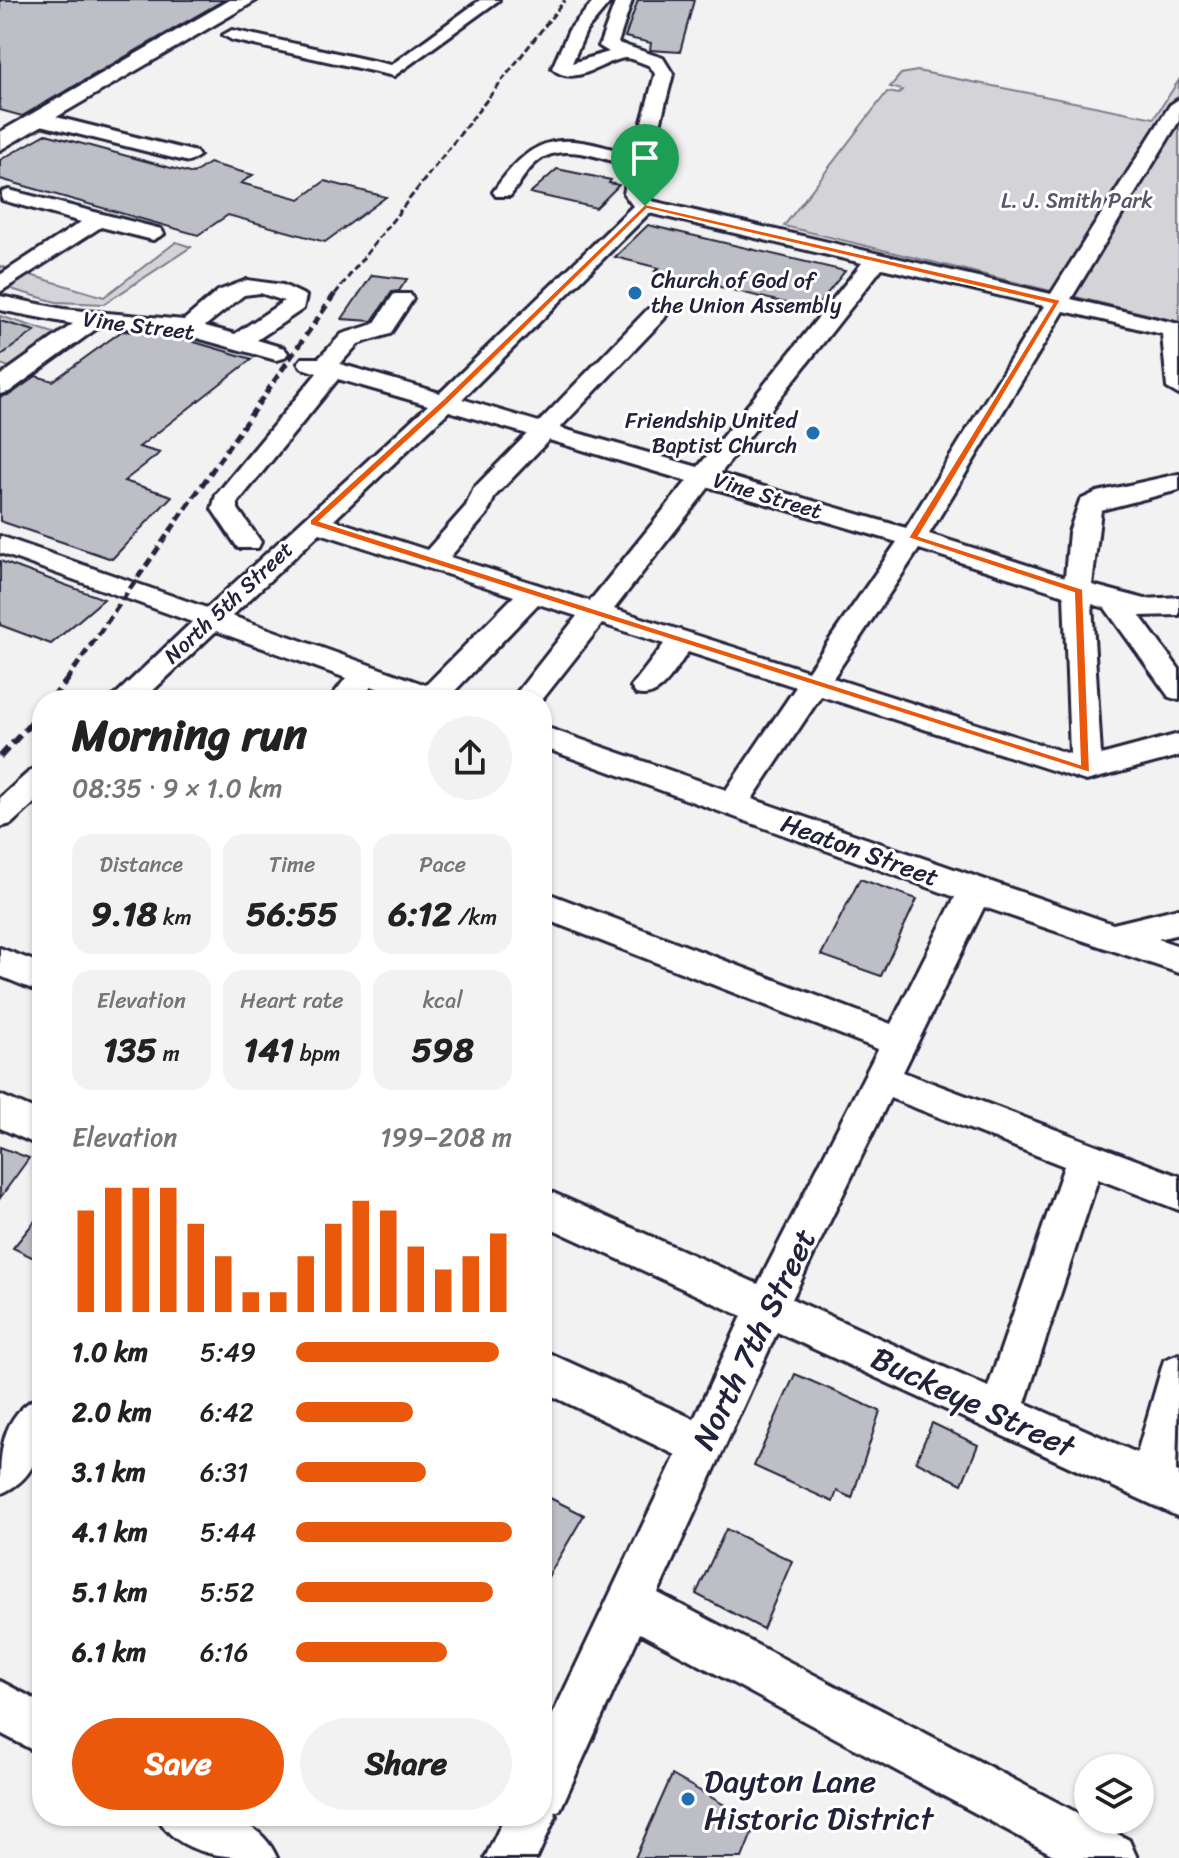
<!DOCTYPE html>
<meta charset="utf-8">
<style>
body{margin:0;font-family:Sriracha,sans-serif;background:#f2f2f2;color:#222;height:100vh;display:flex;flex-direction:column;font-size:30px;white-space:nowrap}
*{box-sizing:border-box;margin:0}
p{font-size:26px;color:#767676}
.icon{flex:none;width:44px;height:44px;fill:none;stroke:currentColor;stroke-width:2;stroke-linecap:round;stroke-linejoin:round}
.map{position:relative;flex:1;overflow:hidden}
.details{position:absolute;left:32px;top:690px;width:520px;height:1136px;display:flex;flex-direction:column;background:#fff;border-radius:32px;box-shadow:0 2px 6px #0004}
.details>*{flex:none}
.buttons{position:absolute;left:1074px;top:1754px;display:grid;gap:16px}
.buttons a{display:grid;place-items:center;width:80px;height:80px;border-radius:50%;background:#fff;box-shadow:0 2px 6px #0004;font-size:40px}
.pin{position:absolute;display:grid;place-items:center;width:68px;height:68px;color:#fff;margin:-82px -34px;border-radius:50% 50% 50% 0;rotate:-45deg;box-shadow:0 0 8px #0007}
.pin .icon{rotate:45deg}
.round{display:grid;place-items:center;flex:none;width:84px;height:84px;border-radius:42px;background:#f2f2f2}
.summary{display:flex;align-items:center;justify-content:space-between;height:136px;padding:0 40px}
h1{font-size:44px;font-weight:800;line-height:60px}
.metrics{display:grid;grid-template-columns:repeat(3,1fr);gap:12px;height:136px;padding:8px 40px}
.metrics div{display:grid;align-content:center;border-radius:20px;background:#f2f2f2;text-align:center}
.metrics b{font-size:34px;font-weight:800}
.metrics small{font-size:22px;font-weight:400}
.metrics p{font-size:22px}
.chart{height:224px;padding:16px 40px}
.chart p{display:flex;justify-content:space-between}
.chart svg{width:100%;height:144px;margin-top:8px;stroke:#ea580c;stroke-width:6}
.action{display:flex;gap:16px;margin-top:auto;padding:16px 40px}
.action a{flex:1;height:92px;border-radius:48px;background:#ea580c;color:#fff;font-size:32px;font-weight:800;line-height:92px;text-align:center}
.action a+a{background:#f2f2f2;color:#222}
ul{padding:0 40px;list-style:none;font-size:26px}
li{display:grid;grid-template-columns:128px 96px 1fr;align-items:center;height:60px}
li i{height:20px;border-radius:10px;background:#ea580c}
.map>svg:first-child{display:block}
.green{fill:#d3d3d8;stroke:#7a7a8a;stroke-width:2}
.building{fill:#bebec6;stroke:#22223b;stroke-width:2}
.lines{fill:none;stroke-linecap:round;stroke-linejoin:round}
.minor-casing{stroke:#22223b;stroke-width:6}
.highway-casing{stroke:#22223b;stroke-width:6}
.minor{fill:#fff;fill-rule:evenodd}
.highway{fill:#fff;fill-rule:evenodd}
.rail-far2{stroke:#22223b;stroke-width:3;stroke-dasharray:7 3;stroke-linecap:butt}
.rail-far1{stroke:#22223b;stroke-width:5;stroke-dasharray:9 5;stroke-linecap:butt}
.rail{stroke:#22223b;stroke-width:6;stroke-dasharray:12 6;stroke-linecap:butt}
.route{fill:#ea580c;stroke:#fff;stroke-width:2;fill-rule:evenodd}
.poi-dot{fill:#1f6fb2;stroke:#fff;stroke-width:3}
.labels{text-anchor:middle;stroke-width:6;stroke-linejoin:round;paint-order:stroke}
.far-park-label{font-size:22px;fill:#57576a;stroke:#fff}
.far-poi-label{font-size:22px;fill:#22223b;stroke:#fff;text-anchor:start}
.far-street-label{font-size:22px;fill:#22223b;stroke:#fff}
.street-label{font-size:26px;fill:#22223b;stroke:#fff}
.near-street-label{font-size:32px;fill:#22223b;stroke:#fff}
.near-poi-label{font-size:32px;fill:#22223b;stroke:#fff;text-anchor:start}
</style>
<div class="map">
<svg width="1179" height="1858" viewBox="0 0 1179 1858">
<rect width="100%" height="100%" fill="#f2f2f3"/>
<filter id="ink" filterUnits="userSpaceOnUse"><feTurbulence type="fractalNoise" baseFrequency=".0125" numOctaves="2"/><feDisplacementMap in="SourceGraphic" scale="16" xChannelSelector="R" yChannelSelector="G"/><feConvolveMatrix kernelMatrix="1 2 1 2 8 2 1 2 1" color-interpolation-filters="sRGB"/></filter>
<g filter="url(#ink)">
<g class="green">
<path d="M917 71 1154 118 1179 80V322L784 226 887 92 899 94 902 90 890 87 901 74Z"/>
<path d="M176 242 191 247 104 304 56 302 0 286V266L104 297Z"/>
<path d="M0 316 57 334 9 367 0 364Z"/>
</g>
<g class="building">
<path d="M0 0H224L22 116 0 110Z"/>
<path d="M638 0H694L680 52 650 50 651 43 625 37Z"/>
<path d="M46 134 193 174 209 163 253 175 241 183 300 199 325 181 386 197 325 242 228 215 198 235 0 179V160Z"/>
<path d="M557 169 611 180 609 183 619 185 596 208 530 193Z"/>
<path d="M648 225 845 271 814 310 655 271 659 268 615 257Z"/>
<path d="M372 275 407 279 399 291 392 292 372 321 342 319Z"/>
<path d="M0 321 35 331 0 356Z"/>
<path d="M122 331 167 334 252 359 139 447 160 453 124 481 172 496 112 559 0 521V397L11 394 36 376 53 381Z"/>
<path d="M0 561 104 599 51 644 0 625Z"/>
<path d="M860 879 917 899 881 976 821 955Z"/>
<path d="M0 1147 29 1158 0 1198Z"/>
<path d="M42 1212V1262L13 1248Z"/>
<path d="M795 1374 880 1411 852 1498 837 1491 833 1502 754 1466Z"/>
<path d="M932 1423 978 1445 962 1484 916 1461Z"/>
<path d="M542 1494 584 1515 542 1587Z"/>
<path d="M726 1529 792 1561 763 1629 696 1594Z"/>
<path d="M672 1775 756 1823 742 1858H635Z"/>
</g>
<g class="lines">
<g class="minor-casing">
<g id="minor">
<path d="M480 0H499L394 76 232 40 223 35 232 30 391 65Z"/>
<path d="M595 0H612L586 31 572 63 609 52 599 46 616 0H632L618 43 663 58 673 74 644 187 652 201 1051 294 1170 105 1179 99V121L1071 299 1179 324V395L1167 388 1162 334 1064 311 929 534 1065 577 1069 532 1080 500 1097 492 1179 474V490L1101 510 1092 585 1145 599 1179 597V615L1140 616 1179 669V700L1169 697 1105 608 1092 604 1101 755 1179 734V756L1086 781 821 696 752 799 1113 924 1179 908V934L1158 939 1179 946V973L984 907 903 1072 1179 1176V1210L1098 1179 1025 1403 1137 1453 1164 1360 1179 1354 1176 1471 1179 1472V1517L777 1332 658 1593 1129 1840 1137 1858H1059L640 1633 560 1810 554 1812 556 1816 537 1858H485L505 1816H542V1737L676 1455 542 1391V1350L694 1419 742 1316 542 1224V1188L758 1284 878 1049 542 918V891L891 1024 955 897 542 747V726L726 790 796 687 688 652C674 671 661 701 636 694L631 687 664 644 602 624 542 700H511L577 616 538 604 451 695 454 700H409L371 686 360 700H329L346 678 216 631 143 700H110L192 622 0 553V536L207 608 428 405 338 379 238 502V509L261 542 258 548H238L212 509 216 495 317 373 302 368 298 363 302 358H319L342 334 374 324 394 294H410L413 299 390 334 358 344 340 364 440 393 633 206 624 194 629 167C603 158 563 142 538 161 526 170 519 185 510 196H496L493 192C537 129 563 134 633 155L655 74 650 66C643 63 632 58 625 58 602 61 574 89 552 68L569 30ZM649 213 862 263 698 467 560 428 664 319 667 314 664 309H648L539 422 462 399ZM882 268 1044 306 906 528 720 474ZM449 411 527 434 474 488 466 506 427 550 334 520ZM549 440 687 481 590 601 450 557 487 514 495 496ZM709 487 897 542 808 671 614 609ZM320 533 514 596 426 685 232 616ZM919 549 1064 595 1070 754 833 678ZM890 1098 1064 1166 988 1387 792 1299Z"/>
<path d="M40 113 196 152 199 156 189 162 33 123 30 119 33 115Z"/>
<path d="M9 190 161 229 164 234 153 240 101 227 0 292V275L81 222 2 200V192Z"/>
<path d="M247 280 283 285 306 296 303 309 257 340 284 348 288 353 284 358 276 360 172 331 100 326 9 392 0 394V376L73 324 0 310V296L63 309 184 320 218 291ZM260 293 284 301 235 334 205 326 244 295Z"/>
<path d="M42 767V796L11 824 0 827V798L31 770Z"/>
<path d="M0 948 42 964V993L0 976Z"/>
<path d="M0 1095 42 1113V1147L0 1128Z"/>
<path d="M42 1395C42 1437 45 1475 0 1494 0 1452 0 1414 42 1395Z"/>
<path d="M0 1681 42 1703V1755L0 1733Z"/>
<path d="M157 1816C202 1816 256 1808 277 1858 231 1858 178 1858 157 1816Z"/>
</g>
</g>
<g class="highway-casing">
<path id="highway" d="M230 0H257L0 150V132Z"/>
</g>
<use href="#minor" class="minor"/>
<use href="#highway" class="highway"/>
<path class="rail-far2" d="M335 294 565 0"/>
<path class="rail-far1" d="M66 681 336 292"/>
<g class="rail">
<path d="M51 700 68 679"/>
<path d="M0 757 42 711"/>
</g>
</g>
</g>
<path class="route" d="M645 204 1061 300 919 536 1083 589 1090 773 310 525V520L443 399ZM647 209 1052 304 908 538 1074 593 1080 764 320 521 449 403Z"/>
<g class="poi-dot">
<circle cx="635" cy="293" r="8"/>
<circle cx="813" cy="433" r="8"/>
<circle cx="688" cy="1799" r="8"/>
</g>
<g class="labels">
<g class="far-park-label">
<text x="1077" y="208">L. J. Smith Park</text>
</g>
<g class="far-poi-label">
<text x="651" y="288">Church of God of<tspan x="651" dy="25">the Union Assembly</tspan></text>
<text x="797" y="428" text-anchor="end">Friendship United<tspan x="797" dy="25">Baptist Church</tspan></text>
</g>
<g class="far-street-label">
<text transform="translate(139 325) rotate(7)" y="8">Vine Street</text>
<text transform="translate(768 495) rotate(17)" y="8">Vine Street</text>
<text transform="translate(228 602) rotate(-43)" y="8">North 5th Street</text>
</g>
<g class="street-label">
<text transform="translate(860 850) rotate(20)" y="9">Heaton Street</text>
</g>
<g class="near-street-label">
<text transform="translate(754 1339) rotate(-64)" y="11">North 7th Street</text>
<text transform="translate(973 1402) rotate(25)" y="11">Buckeye Street</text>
</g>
<g class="near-poi-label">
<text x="704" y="1792">Dayton Lane<tspan x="704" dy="37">Historic District</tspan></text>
</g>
</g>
</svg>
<div class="buttons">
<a><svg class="icon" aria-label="layers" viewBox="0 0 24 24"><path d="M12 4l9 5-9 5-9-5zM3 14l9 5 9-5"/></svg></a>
</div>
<div class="pin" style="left:645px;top:206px;background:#1e9e55"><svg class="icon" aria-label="arrive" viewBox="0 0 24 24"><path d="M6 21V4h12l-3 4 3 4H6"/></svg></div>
<section class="details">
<div class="summary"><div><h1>Morning run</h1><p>08:35 · 9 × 1.0 km</p></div><a class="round"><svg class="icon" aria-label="share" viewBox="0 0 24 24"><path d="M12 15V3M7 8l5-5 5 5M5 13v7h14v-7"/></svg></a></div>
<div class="metrics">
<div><p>Distance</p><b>9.18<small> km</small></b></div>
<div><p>Time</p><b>56:55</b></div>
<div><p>Pace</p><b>6:12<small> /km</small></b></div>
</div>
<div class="metrics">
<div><p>Elevation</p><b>135<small> m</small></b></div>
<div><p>Heart rate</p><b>141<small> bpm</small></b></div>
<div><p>kcal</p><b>598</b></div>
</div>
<div class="chart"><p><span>Elevation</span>199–208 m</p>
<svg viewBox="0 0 160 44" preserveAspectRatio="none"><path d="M5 44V13M15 44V6M25 44V6M35 44V6M45 44V17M55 44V27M65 44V38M75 44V38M85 44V27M95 44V17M105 44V10M115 44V13M125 44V24M135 44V31M145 44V27M155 44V20"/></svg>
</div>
<ul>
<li><b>1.0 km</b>5:49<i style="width:94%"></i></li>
<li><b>2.0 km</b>6:42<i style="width:54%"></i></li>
<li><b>3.1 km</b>6:31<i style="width:60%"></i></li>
<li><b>4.1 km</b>5:44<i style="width:100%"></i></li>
<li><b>5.1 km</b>5:52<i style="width:91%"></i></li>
<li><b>6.1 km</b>6:16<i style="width:70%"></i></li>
</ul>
<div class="action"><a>Save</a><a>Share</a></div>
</section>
</div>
